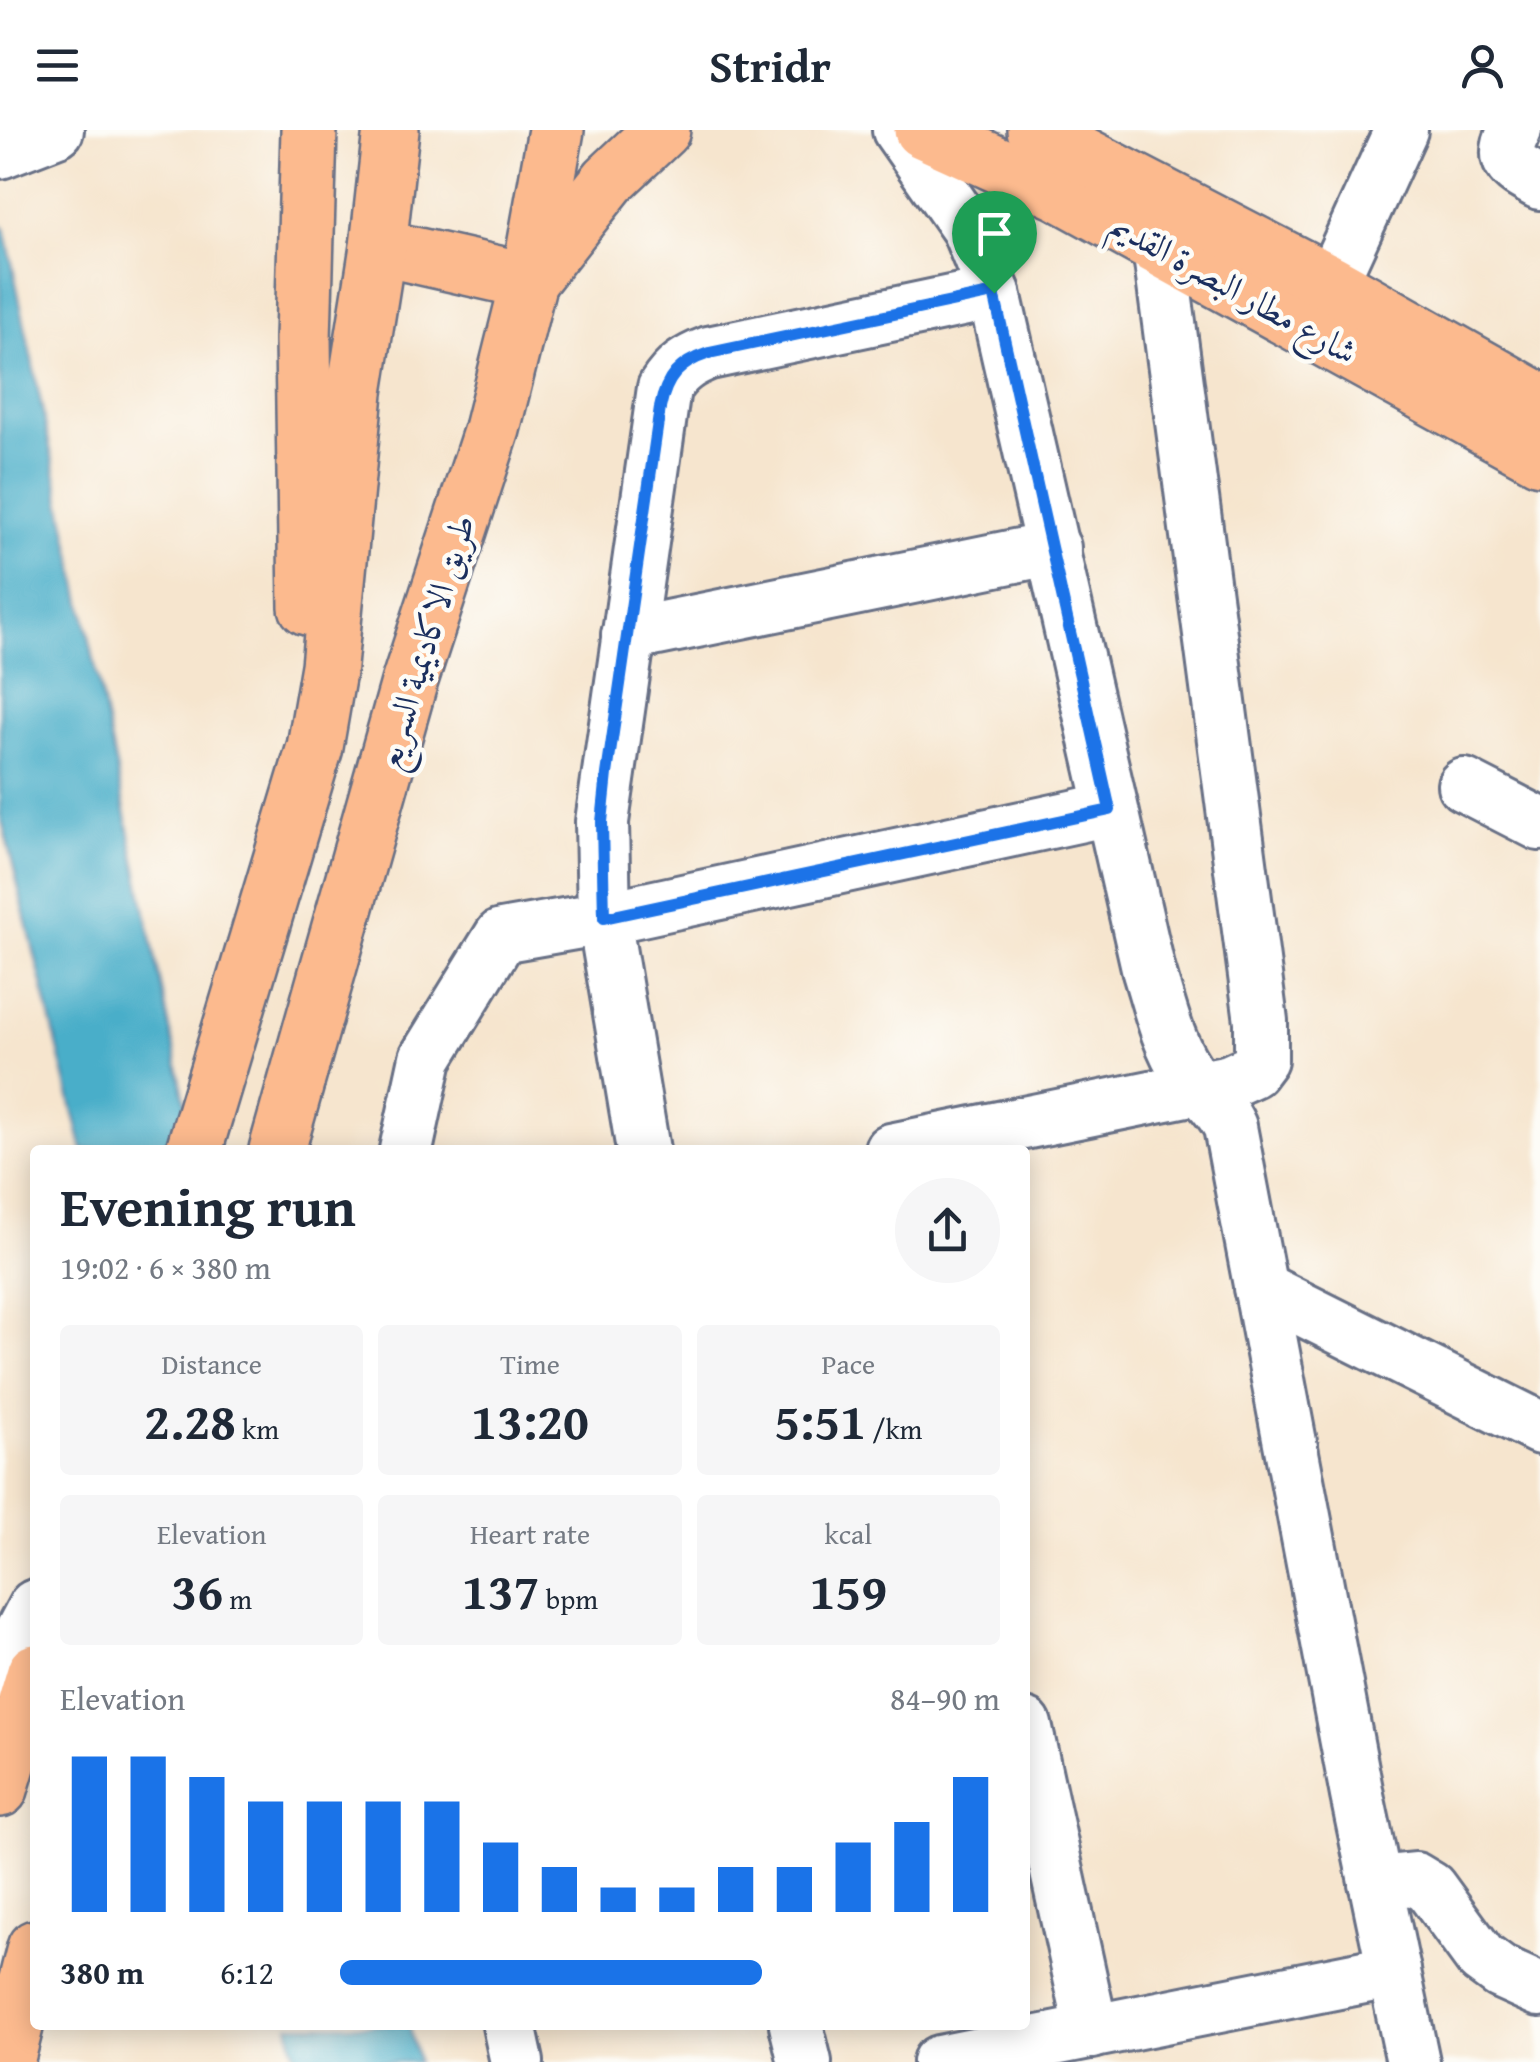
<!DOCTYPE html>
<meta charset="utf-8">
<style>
body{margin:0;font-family:"Gentium Book Plus",Amiri,serif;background:#f6f6f7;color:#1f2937;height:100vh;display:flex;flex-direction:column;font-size:38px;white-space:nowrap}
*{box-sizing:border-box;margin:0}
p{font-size:32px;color:#747a83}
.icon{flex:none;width:55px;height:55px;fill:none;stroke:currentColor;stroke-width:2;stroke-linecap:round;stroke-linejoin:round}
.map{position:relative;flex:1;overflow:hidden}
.details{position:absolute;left:30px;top:1015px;width:1000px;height:885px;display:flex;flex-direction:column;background:#fff;border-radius:10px;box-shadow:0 5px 25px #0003}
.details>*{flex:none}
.pin{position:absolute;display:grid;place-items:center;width:85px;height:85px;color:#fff;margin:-102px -42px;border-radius:50% 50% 50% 0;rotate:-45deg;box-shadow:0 0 10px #0007}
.pin .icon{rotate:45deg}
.round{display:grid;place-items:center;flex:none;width:105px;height:105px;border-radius:52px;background:#f6f6f7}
.headline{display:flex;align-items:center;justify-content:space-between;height:170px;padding:0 30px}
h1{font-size:55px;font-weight:800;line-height:75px}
.metrics{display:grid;grid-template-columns:repeat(3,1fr);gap:15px;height:170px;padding:10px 30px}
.metrics div{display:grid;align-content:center;border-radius:10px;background:#f6f6f7;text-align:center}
.metrics b{font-size:50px;font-weight:800}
.metrics small{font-size:28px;font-weight:400}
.metrics p{font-size:28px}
.chart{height:280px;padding:20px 30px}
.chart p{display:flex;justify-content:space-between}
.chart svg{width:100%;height:180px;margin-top:10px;stroke:#1a73e8;stroke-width:6}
ul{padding:0 30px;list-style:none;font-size:32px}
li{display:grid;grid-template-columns:160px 120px 1fr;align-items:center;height:75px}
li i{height:25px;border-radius:12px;background:#1a73e8}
header{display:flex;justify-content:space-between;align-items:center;height:130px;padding:0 30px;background:#fff;font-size:45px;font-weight:800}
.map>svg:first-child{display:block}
.water{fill:#4aaec9;stroke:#326e94;stroke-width:2.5}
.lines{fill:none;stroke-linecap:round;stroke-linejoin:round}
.minor-casing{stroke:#686f85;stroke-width:58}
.major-casing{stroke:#686f85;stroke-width:60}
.highway-casing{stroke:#686f85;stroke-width:60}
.minor{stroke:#fff;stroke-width:52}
.major{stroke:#fcba8e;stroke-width:55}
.highway{stroke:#fcba8e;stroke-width:55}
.route-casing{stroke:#fff;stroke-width:20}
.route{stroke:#1a73e8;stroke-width:12}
.labels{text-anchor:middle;stroke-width:9;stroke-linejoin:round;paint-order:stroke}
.street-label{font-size:35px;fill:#1b2f5e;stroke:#fdfcf7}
</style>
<header><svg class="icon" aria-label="menu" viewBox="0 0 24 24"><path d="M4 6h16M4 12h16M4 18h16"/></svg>Stridr<svg class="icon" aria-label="person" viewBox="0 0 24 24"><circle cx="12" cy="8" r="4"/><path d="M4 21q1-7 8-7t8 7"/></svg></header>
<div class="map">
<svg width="1540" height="1932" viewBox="0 0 1540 1932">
<rect width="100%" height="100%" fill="#fdfcf7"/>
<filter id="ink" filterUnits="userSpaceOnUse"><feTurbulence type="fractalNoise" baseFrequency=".01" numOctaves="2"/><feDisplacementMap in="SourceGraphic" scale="20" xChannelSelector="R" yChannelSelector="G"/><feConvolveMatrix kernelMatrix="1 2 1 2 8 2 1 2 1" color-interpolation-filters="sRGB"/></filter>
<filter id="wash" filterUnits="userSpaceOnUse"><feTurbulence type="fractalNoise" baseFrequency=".0048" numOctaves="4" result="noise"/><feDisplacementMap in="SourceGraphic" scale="40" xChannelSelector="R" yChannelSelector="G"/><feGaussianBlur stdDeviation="2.25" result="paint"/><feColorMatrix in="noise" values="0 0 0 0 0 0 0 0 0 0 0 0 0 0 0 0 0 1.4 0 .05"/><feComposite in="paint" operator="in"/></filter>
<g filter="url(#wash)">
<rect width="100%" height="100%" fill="#f6e5ce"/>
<g class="water">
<path d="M0 95 5 99 195 1020H83L0 683Z"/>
<path d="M289 1895H409L418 1932H296Z"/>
</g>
</g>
<g filter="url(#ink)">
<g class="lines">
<g class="minor-casing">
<g id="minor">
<path d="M899 0 968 99 994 163 1149 842C1159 874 1167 911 1186 940 1199 960 1220 974 1230 997L1357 1665 1413 1932"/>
<path d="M1515 0C1498 32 1513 38 1540 53"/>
<path d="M0 22 57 0"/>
<path d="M1331 153 1401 0"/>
<path d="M628 505 1054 418"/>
<path d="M1464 655 1540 694"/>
<path d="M406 1020 426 928 501 806 604 788 1110 679"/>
<path d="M643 1020 604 788 602 692 664 258C676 239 688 231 709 223L994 163"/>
<path d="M891 1020 1230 951 1252 941 1261 929V891L1159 117"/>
<path d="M1260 1158 1540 1298"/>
<path d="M0 1542 35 1476"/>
<path d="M1025 1595 1092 1902"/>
<path d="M1375 1753 1415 1749 1430 1758 1481 1828 1500 1842 1540 1860"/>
<path d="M509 1895 517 1932"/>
<path d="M796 1895 805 1932"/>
<path d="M939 1932 1394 1841"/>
</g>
</g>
<g class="major-casing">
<g id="major">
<path d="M922 0 1058 62 1540 327"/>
<path d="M1035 0 1331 153 1540 271"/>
<path d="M529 151 609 50 662 0"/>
</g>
</g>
<g class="highway-casing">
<g id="highway">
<path d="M378 117 529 151"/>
<path d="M307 477 303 209 309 0"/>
<path d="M194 1020 315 617 329 536 355 262 378 117 391 0"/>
<path d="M277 1020 409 553 492 299 529 151 556 0"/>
<path d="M0 1659 35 1542"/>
<path d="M6 1932 35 1818"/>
</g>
</g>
<use href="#minor" class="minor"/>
<use href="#major" class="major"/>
<use href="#highway" class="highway"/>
</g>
</g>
<g class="lines" filter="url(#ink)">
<g class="route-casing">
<path id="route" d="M994 163 1110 680 604 788 602 692 607 644 660 278C666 247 679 233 709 223Z"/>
</g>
<use href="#route" class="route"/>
</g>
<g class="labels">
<g class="street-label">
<text transform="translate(1234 158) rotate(29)" y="12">شارع مطار البصرة القديم</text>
<text transform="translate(425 512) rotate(-73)" y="12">طريق الاكاديمية السريع</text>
</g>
</g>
</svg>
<div class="pin" style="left:994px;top:163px;background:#1e9e55"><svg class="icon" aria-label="arrive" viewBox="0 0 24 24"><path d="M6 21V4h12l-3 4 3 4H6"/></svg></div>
<section class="details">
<div class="headline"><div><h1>Evening run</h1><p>19:02 · 6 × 380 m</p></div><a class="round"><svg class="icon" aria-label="share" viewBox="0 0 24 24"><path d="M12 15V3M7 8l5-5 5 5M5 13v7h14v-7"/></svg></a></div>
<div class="metrics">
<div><p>Distance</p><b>2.28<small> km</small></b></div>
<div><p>Time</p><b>13:20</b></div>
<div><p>Pace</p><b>5:51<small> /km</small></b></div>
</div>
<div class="metrics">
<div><p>Elevation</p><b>36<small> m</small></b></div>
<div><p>Heart rate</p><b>137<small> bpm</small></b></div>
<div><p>kcal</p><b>159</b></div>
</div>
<div class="chart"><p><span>Elevation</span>84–90 m</p>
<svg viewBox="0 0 160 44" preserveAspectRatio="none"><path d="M5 44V6M15 44V6M25 44V11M35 44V17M45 44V17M55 44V17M65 44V17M75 44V27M85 44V33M95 44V38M105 44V38M115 44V33M125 44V33M135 44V27M145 44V22M155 44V11"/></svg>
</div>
<ul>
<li><b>380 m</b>6:12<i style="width:64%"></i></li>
</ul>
</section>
</div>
